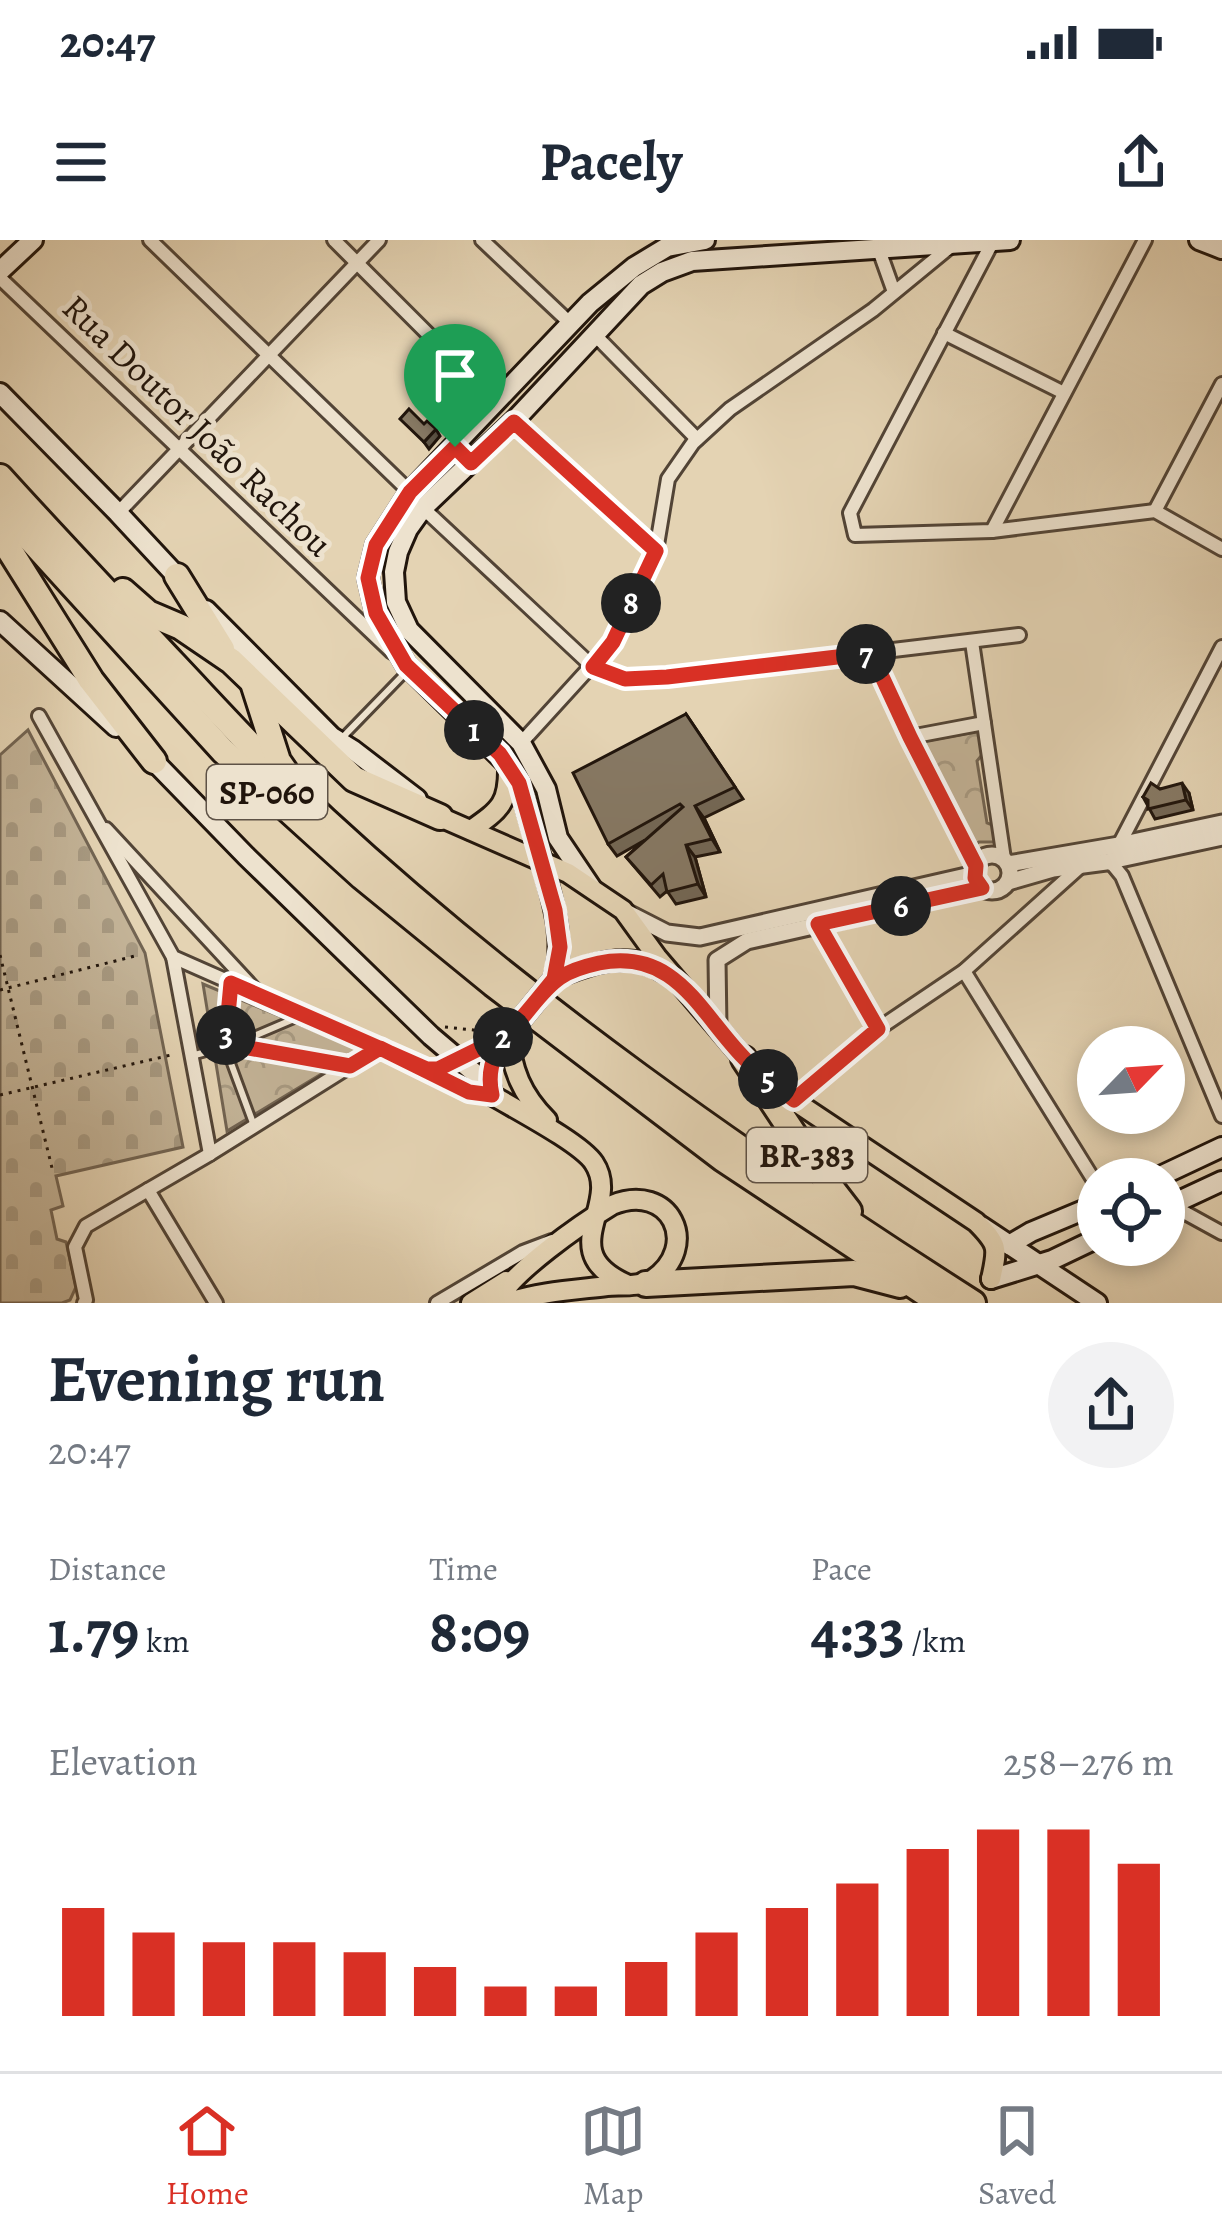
<!DOCTYPE html>
<meta charset="utf-8">
<style>
body{margin:0;font-family:Alegreya,serif;background:#f2f2f3;color:#1f2937;height:100vh;display:flex;flex-direction:column;font-size:45px;white-space:nowrap}
*{box-sizing:border-box;margin:0}
p{font-size:39px;color:#747a83}
.icon{flex:none;width:66px;height:66px;fill:none;stroke:currentColor;stroke-width:2;stroke-linecap:round;stroke-linejoin:round}
.map{position:relative;height:1063px;overflow:hidden}
.drawer{display:flex;flex-direction:column;background:#fff;flex:1}
.drawer>*{flex:none}
.needle{width:78px;rotate:65deg}
.controls{position:absolute;left:1077px;top:786px;display:grid;gap:24px}
.controls a{display:grid;place-items:center;width:108px;height:108px;border-radius:50%;background:#fff;box-shadow:0 6px 18px #0003;font-size:60px}
.pin{position:absolute;display:grid;place-items:center;width:102px;height:102px;color:#fff;margin:-123px -51px;border-radius:50% 50% 50% 0;rotate:-45deg;box-shadow:0 0 12px #0007}
.pin .icon{rotate:45deg}
.km{position:absolute;width:60px;height:60px;margin:-30px;border-radius:50%;background:#222;color:#fff;font-size:33px;line-height:60px;text-align:center}
.round{display:grid;place-items:center;flex:none;width:126px;height:126px;border-radius:63px;background:#f2f2f3}
.summary{display:flex;align-items:center;justify-content:space-between;height:204px;padding:0 48px}
h1{font-size:66px;font-weight:700;line-height:90px}
.stats{display:grid;grid-template-columns:repeat(3,1fr);gap:18px;height:204px;padding:12px 48px}
.stats div{display:grid;align-content:center}
.stats b{font-size:60px;font-weight:700}
.stats small{font-size:33px;font-weight:400}
.stats p{font-size:33px}
.chart{height:336px;padding:24px 48px}
.chart p{display:flex;justify-content:space-between}
.chart svg{width:100%;height:216px;margin-top:12px;stroke:#d93025;stroke-width:6}
.status{display:flex;justify-content:space-between;align-items:center;height:84px;padding:0 60px;background:#fff;direction:ltr}
.status svg{height:33px;fill:currentColor}
header{display:flex;justify-content:space-between;align-items:center;height:156px;padding:0 48px;background:#fff;font-size:54px;font-weight:700}
.dock{display:flex;justify-content:space-around;align-items:center;height:168px;border-top:3px solid #e0e1e3;background:#fff;font-size:33px;color:#747a83}
.dock a{display:grid;justify-items:center;gap:6px}
.dock .on{color:#d93025}
.map>svg:first-child{display:block}
.cemetery{fill:url(#cemetery-stones);stroke:#726452;stroke-width:3}
.park{fill:url(#park-crowns);stroke:#726452;stroke-width:3}
.lines{fill:none;stroke-linecap:round;stroke-linejoin:round}
.service-casing{stroke:#524436;stroke-width:12}
.minor-casing{stroke:#524436;stroke-width:18}
.tertiary-casing{stroke:#524436;stroke-width:21}
.secondary-casing{stroke:#21150c;stroke-width:24}
.primary-casing{stroke:#21150c;stroke-width:24}
.motorway-casing{stroke:#21150c;stroke-width:30}
.path{stroke:#21150c;stroke-width:3;stroke-dasharray:3 6;stroke-linecap:butt}
.service{stroke:#ede2ce;stroke-width:6}
.minor{stroke:#ede2ce;stroke-width:12}
.tertiary{stroke:#ede2ce;stroke-width:15}
.secondary{stroke:#ede2ce;stroke-width:18}
.primary{stroke:#e4d3b3;stroke-width:18}
.motorway{stroke:#e4d3b3;stroke-width:24}
.primary-bridge-casing{stroke:#21150c;stroke-width:24;stroke-linecap:butt}
.primary-bridge{stroke:#e4d3b3;stroke-width:18}
.wall{fill:#736755;stroke:#21150c;stroke-width:3}
.shaded-wall{fill:#5e5445;stroke:#21150c;stroke-width:3}
.building{fill:#867863;stroke:#21150c;stroke-width:3}
.route-casing{stroke:#fff;stroke-width:24}
.route{stroke:#d93025;stroke-width:15}
.labels{text-anchor:middle;stroke-width:10;stroke-linejoin:round;paint-order:stroke}
.shield{fill:#ede2ce;stroke:#5e5246;stroke-width:3}
.shield-label{font-size:33px;font-weight:bold;fill:#21150c}
.street-label{font-size:36px;fill:#21150c;stroke:#ede2ce}
</style>
<div class="status"><b>20:47</b><svg viewBox="0 0 49 12"><path d="M0 12V9h3v3zM5 12V6h3v6zM10 12V3h3v9zM15 12V0h3v12zM26 1h20v11H26zM47 4h2v5h-2z"/></svg></div>
<header><svg class="icon" aria-label="menu" viewBox="0 0 24 24"><path d="M4 6h16M4 12h16M4 18h16"/></svg>Pacely<svg class="icon" aria-label="share" viewBox="0 0 24 24"><path d="M12 15V3M7 8l5-5 5 5M5 13v7h14v-7"/></svg></header>
<div class="map">
<svg width="1222" height="1063" viewBox="0 0 1222 1063">
<defs>
<pattern id="cemetery-stones" width="16" height="16" patternUnits="userSpaceOnUse" patternTransform="scale(3)"><rect width="16" height="16" fill="#c3b397"/><path d="M2 7V4a2 2 0 0 1 4 0v3zM10 15v-3a2 2 0 0 1 4 0v3z" fill="#a79981"/></pattern>
<pattern id="park-crowns" width="20" height="18" patternUnits="userSpaceOnUse" patternTransform="scale(3)"><rect width="20" height="18" fill="#c3b397"/><path d="M2 6a3 3 0 1 1 6 0M12 15a3 3 0 1 1 6 0" fill="none" stroke="#a79981"/></pattern>
</defs>
<rect width="100%" height="100%" fill="#e4d3b3"/>
<filter id="stains"><feTurbulence type="fractalNoise" baseFrequency=".00167" numOctaves="4"/><feColorMatrix values="0 0 0 0 .2 0 0 0 0 .09 0 0 0 0 .02 0 0 0 .5 -.17"/></filter>
<radialGradient id="worn" r=".72"><stop offset=".6" stop-color="#630" stop-opacity="0"/><stop offset="1" stop-color="#630" stop-opacity=".3"/></radialGradient>
<path class="cemetery" d="M28 490 145 713 183 907 56 936 63 966 51 970 57 999 66 1002 76 1047 70 1060 62 1063H0V515Z"/>
<g class="park">
<path d="M981 491 986 510 977 521 987 583 995 586 997 602H979L972 607 920 502Z"/>
<path d="M203 744 361 810 227 891Z"/>
</g>
<g class="lines">
<g class="service-casing">
<g id="service">
<path d="M342 498 407 431"/>
<path d="M231 745 225 807 253 883"/>
<path d="M235 804 301 776"/>
<path d="M195 815 232 805 346 826"/>
</g>
</g>
<g class="minor-casing">
<g id="minor">
<path d="M150 0 410 252"/>
<path d="M334 0 496 162"/>
<path d="M482 0 571 84"/>
<path d="M993 1 850 273 855 295 992 291 1155 271 1222 309"/>
<path d="M879 10 894 52"/>
<path d="M0 38 392 412"/>
<path d="M944 93 1064 153"/>
<path d="M594 94 697 199"/>
<path d="M514 181 656 311"/>
<path d="M423 268 593 427 625 439 667 437 1019 395"/>
<path d="M1155 271 1222 144"/>
<path d="M118 273 379 0"/>
<path d="M992 291 1145 0"/>
<path d="M972 402 1004 619"/>
<path d="M871 413 910 497 976 626"/>
<path d="M39 476 173 717 427 829 469 852 492 855"/>
<path d="M910 497 984 483"/>
<path d="M521 503 613 402 656 311 668 239 693 203 730 169 873 70 951 6"/>
<path d="M106 589 255 750"/>
<path d="M1119 605 1222 407"/>
<path d="M1106 622 1113 625 1122 636 1222 876"/>
<path d="M818 684 878 789"/>
<path d="M173 717 210 914"/>
<path d="M964 731 1098 947"/>
<path d="M428 829H438L502 797"/>
<path d="M793 860 878 789 964 731 1082 625"/>
<path d="M148 950 216 1063"/>
<path d="M1171 965 1222 993"/>
<path d="M84 1063 86 1060 75 1007 86 986 210 914 379 808"/>
<path d="M437 1063 523 1012 552 1001"/>
</g>
</g>
<g class="tertiary-casing">
<g id="tertiary">
<circle cx="992" cy="633" r="18"/>
<path d="M1008 624 1119 605 1222 583"/>
<path d="M1008 642 1053 629 1106 622 1222 597"/>
<path d="M624 671 667 693 700 697 975 634"/>
<path d="M718 787 717 720 747 701 982 648"/>
</g>
</g>
<g class="secondary-casing">
<g id="secondary">
<path d="M1199 0 1222 9"/>
<path d="M0 31 33 0"/>
<path d="M0 153 118 273 184 344"/>
<path d="M206 370 332 497 353 510 417 559"/>
<path d="M0 381 116 487"/>
<path d="M146 513 246 616 431 796 477 835 492 855"/>
<path d="M542 621 519 543 508 525 406 425 376 373 368 338 376 305 410 252 590 63 634 27 667 7 705 0"/>
<path d="M591 647 558 598 546 549 521 503 409 390 396 362 394 332 398 312 408 289 423 268 514 181 641 45 662 32 692 21 1010 0"/>
<path d="M1154 939 1222 907"/>
<path d="M1164 968 1222 941"/>
<path d="M981 986 1097 1063"/>
<path d="M1009 1005 1031 992 1098 964"/>
<path d="M991 1039 1052 1020 1098 998"/>
</g>
</g>
<g class="primary-casing">
<g id="primary">
<path d="M440 577 568 633 623 670 657 717 744 819 793 860 976 982C999 1005 998 1008 991 1039"/>
<path d="M471 590C501 569 509 563 508 525"/>
<path d="M542 621C552 660 566 700 554 739"/>
<path d="M554 739C589 724 629 709 663 732"/>
<path d="M509 794C493 817 485 826 492 855 515 869 581 903 594 923 622 965 553 1011 626 1044"/>
<path d="M509 794C511 829 522 855 547 880"/>
<path d="M471 1063 506 1041"/>
<path d="M497 1063C508 1034 584 982 612 965 670 941 702 1006 652 1040 640 1047 621 1045 607 1046 573 1050 538 1052 506 1063"/>
</g>
</g>
<g class="motorway-casing">
<g id="motorway">
<path d="M0 237C57 300 115 361 173 423 223 476 272 530 325 580 521 761 749 920 973 1063"/>
<path d="M0 266 223 511 362 637 493 744 723 919 940 1063"/>
<path d="M0 295 91 440 154 521"/>
<path d="M177 336 222 409"/>
<path d="M123 351 148 373 181 387 231 421 354 539 440 577"/>
<path d="M254 446 278 521 285 531"/>
<path d="M744 819 819 932 849 971"/>
<path d="M646 1044 854 1033 900 1045"/>
</g>
</g>
<g class="path">
<path d="M0 715 52 928"/>
<path d="M0 750 135 716"/>
<path d="M445 787 483 791"/>
<path d="M0 855 171 815"/>
</g>
<use href="#service" class="service"/>
<use href="#minor" class="minor"/>
<use href="#tertiary" class="tertiary"/>
<use href="#secondary" class="secondary"/>
<use href="#primary" class="primary"/>
<use href="#motorway" class="motorway"/>
<g class="primary-bridge-casing">
<path id="primary-bridge" d="M509 794 554 739"/>
</g>
<use href="#primary-bridge" class="primary-bridge"/>
</g>
<g class="wall">
<path d="M686 474 743 559 704 578 720 612 695 617 706 657 676 664 667 651 660 657 626 617 645 600 617 616 608 604Z"/>
<path d="M1160 549 1189 553 1193 570 1155 579 1143 557Z"/>
</g>
<g class="shaded-wall">
<path d="M436 189 440 196 429 209 424 202Z"/>
<path d="M1182 543 1189 553 1193 570 1186 560Z"/>
<path d="M695 566 704 578 720 612 712 599Z"/>
<path d="M686 605 695 617 706 657 698 644 692 631Z"/>
</g>
<g class="building">
<path d="M409 169 424 184 427 181 436 189 424 202 400 179Z"/>
<path d="M686 474 735 547 695 566 712 599 686 605 698 644 667 652 663 634 651 645 626 617 683 567 680 564 608 604 573 533Z"/>
<path d="M1151 543 1160 549 1182 543 1186 560 1148 569V560L1143 557Z"/>
</g>
<g class="lines">
<g class="route-casing">
<path id="route" d="M455 207 410 252 376 305 368 338 376 373 406 425 500 514 519 543 555 670 560 707 554 739 509 794 438 829H427L231 743 225 807 232 805 350 826 380 808 469 852 492 855C483 816 508 795 531 767 554 739 563 731 599 723 676 708 699 772 744 818 759 834 777 847 794 860L878 789 818 684 982 648 975 638 976 626 910 497 871 413 667 437 625 439 593 427 613 402 656 311 514 182 471 223 455 207"/>
</g>
<use href="#route" class="route"/>
</g>
<g class="labels">
<g class="shield">
<rect x="207" y="525" width="120" height="54" rx="9"/>
<rect x="747" y="888" width="120" height="54" rx="9"/>
</g>
<g class="shield-label">
<text x="267" y="564">SP-060</text>
<text x="807" y="927">BR-383</text>
</g>
<g class="street-label">
<text transform="translate(198 185) rotate(44)" y="13">Rua Doutor João Rachou</text>
</g>
</g>
<rect width="100%" height="100%" filter="url(#stains)"/>
<rect width="100%" height="100%" fill="url(#worn)"/>
</svg>
<div class="controls">
<a><svg class="needle" viewBox="-14 -14 28 28"><path d="M0-13l5 13h-10z" fill="#e53935"/><path d="M0 13l5-13h-10z" fill="#747a83"/></svg></a>
<a><svg class="icon" aria-label="locate" viewBox="0 0 24 24"><circle cx="12" cy="12" r="6"/><path d="M12 2v4M12 18v4M2 12h4M18 12h4"/></svg></a>
</div>
<div class="pin" style="left:455px;top:207px;background:#1e9e55"><svg class="icon" aria-label="arrive" viewBox="0 0 24 24"><path d="M6 21V4h12l-3 4 3 4H6"/></svg></div>
<b class="km" style="left:474px;top:490px">1</b>
<b class="km" style="left:503px;top:797px">2</b>
<b class="km" style="left:226px;top:795px">3</b>
<b class="km" style="left:768px;top:839px">5</b>
<b class="km" style="left:901px;top:666px">6</b>
<b class="km" style="left:866px;top:414px">7</b>
<b class="km" style="left:631px;top:363px">8</b>
</div>
<section class="drawer">
<div class="summary"><div><h1>Evening run</h1><p>20:47</p></div><a class="round"><svg class="icon" aria-label="share" viewBox="0 0 24 24"><path d="M12 15V3M7 8l5-5 5 5M5 13v7h14v-7"/></svg></a></div>
<div class="stats">
<div><p>Distance</p><b>1.79<small> km</small></b></div>
<div><p>Time</p><b>8:09</b></div>
<div><p>Pace</p><b>4:33<small> /km</small></b></div>
</div>
<div class="chart"><p><span>Elevation</span>258–276 m</p>
<svg viewBox="0 0 160 44" preserveAspectRatio="none"><path d="M5 44V22M15 44V27M25 44V29M35 44V29M45 44V31M55 44V34M65 44V38M75 44V38M85 44V33M95 44V27M105 44V22M115 44V17M125 44V10M135 44V6M145 44V6M155 44V13"/></svg>
</div>
</section>
<nav class="dock">
<a class="on"><svg class="icon" aria-label="home" viewBox="0 0 24 24"><path d="M3 11l9-7 9 7M6 9v11h12V9"/></svg>Home</a>
<a><svg class="icon" aria-label="map" viewBox="0 0 24 24"><path d="M3 6l6-2 6 2 6-2v14l-6 2-6-2-6 2zM9 4v14M15 6v14"/></svg>Map</a>
<a><svg class="icon" aria-label="saved" viewBox="0 0 24 24"><path d="M7 4h10v16l-5-4-5 4z"/></svg>Saved</a>
</nav>
